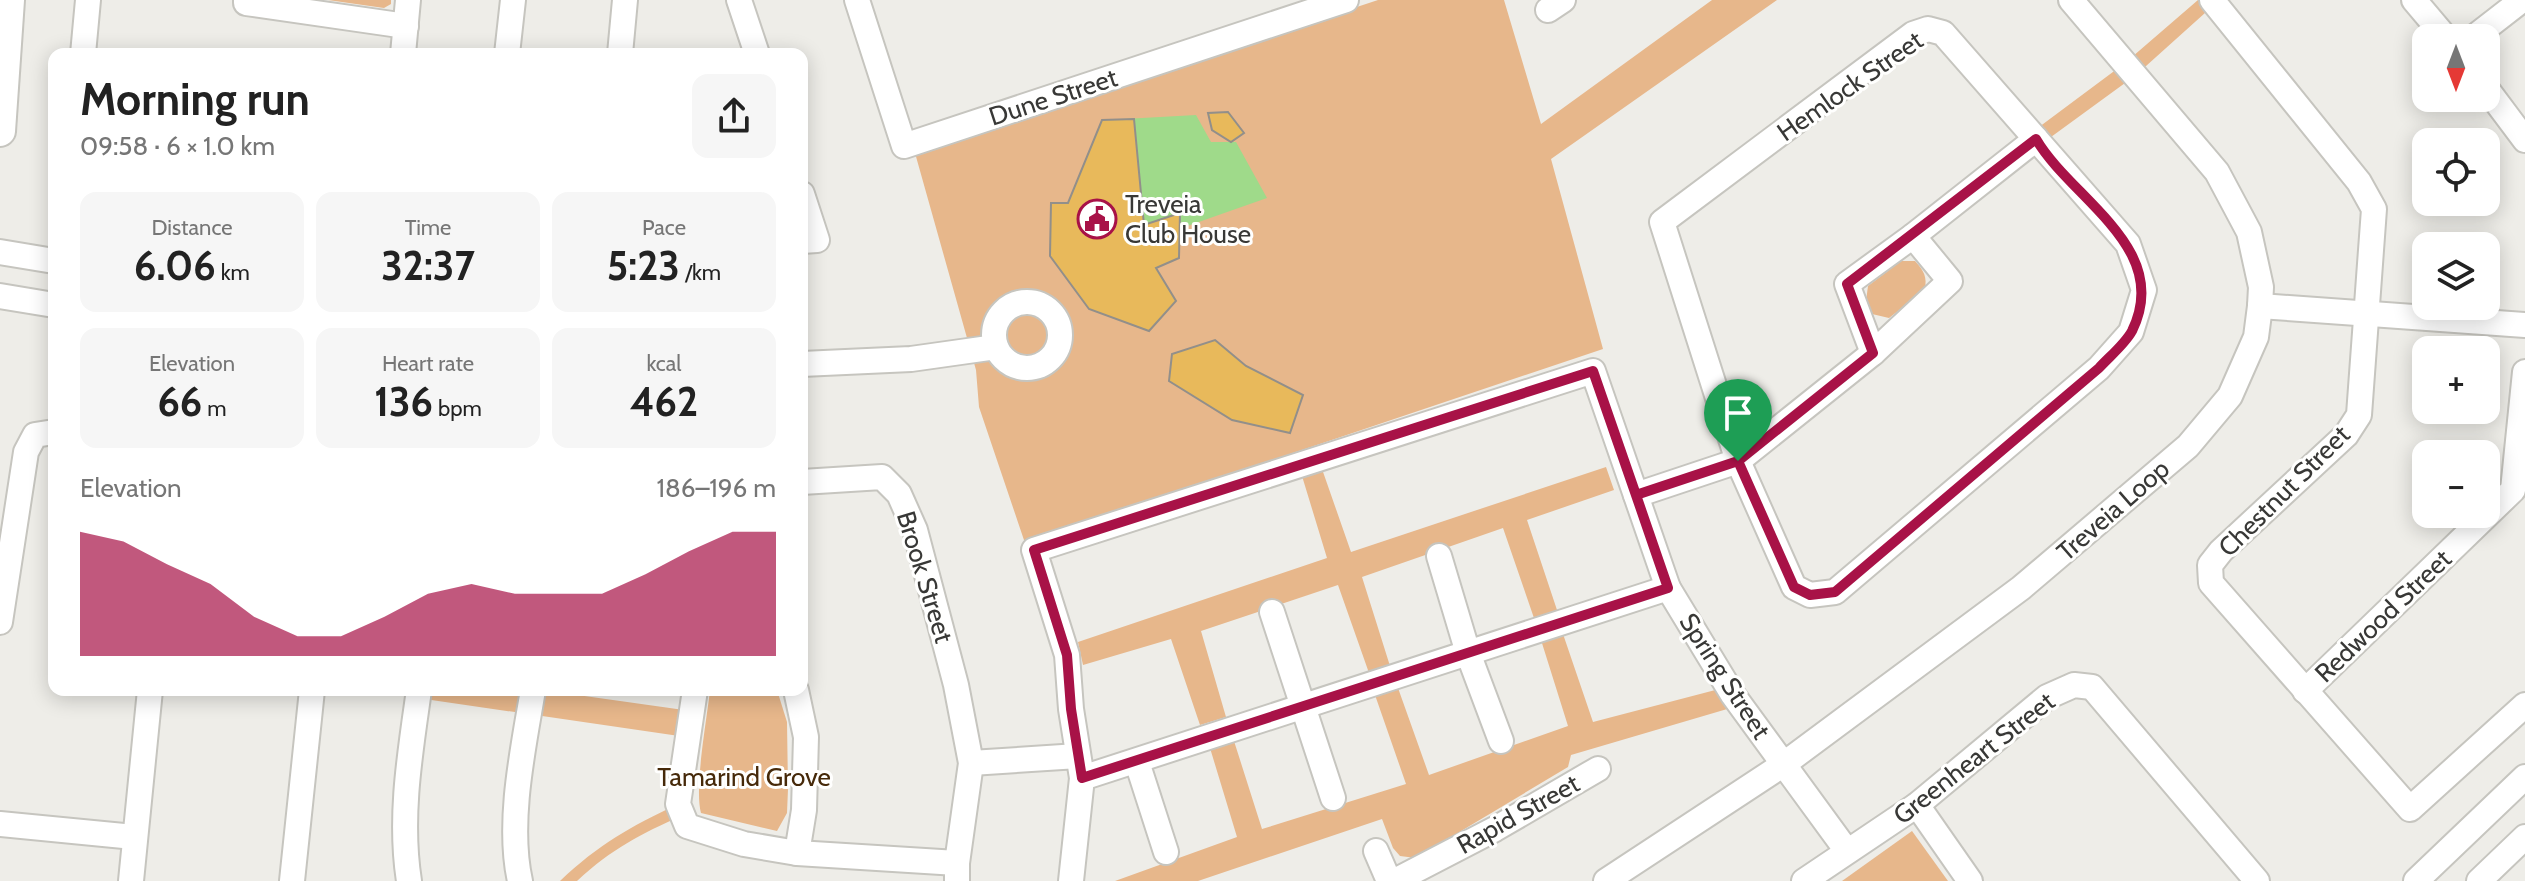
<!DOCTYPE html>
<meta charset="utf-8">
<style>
body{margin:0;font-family:Cabin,sans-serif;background:#f6f6f6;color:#222;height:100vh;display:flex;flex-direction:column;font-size:30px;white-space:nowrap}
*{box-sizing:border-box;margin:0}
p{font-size:26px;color:#767676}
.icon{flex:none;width:44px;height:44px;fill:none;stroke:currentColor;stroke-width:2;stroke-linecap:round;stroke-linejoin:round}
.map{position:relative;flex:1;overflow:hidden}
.drawer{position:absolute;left:48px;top:48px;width:760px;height:648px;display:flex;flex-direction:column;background:#fff;border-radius:16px;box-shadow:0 4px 20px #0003}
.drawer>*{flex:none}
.needle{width:52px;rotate:180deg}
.tools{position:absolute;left:2412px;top:24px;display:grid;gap:16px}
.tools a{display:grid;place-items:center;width:88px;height:88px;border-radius:16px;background:#fff;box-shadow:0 4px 20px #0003;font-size:40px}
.pin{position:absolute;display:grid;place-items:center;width:68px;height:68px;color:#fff;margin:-82px -34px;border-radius:50% 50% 50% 0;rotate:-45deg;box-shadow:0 0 8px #0007}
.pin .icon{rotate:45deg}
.round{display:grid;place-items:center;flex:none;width:84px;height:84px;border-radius:16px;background:#f6f6f6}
.overview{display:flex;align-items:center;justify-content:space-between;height:136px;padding:0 32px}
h1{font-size:44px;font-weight:700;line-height:60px}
.stats{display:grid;grid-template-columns:repeat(3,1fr);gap:12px;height:136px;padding:8px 32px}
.stats div{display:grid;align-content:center;border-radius:16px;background:#f6f6f6;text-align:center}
.stats b{font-size:40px;font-weight:700}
.stats small{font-size:22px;font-weight:400}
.stats p{font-size:22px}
.chart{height:224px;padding:16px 32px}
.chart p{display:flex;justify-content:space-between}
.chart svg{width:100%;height:144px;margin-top:8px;fill:#a81247;opacity:.7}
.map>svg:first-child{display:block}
.green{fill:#e7b78b}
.water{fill:#9fda8a}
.building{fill:#e8b95b;stroke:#928f8a;stroke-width:2}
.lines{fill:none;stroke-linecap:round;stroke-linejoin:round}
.minor-casing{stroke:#c6c5bf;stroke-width:28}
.tertiary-casing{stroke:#c6c5bf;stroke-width:34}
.minor{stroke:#fff;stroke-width:24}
.tertiary{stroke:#fff;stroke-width:30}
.route-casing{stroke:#fff;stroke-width:16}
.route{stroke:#a81247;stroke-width:10}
.labels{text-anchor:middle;stroke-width:6;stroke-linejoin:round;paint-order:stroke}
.street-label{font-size:26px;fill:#383836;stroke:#fffffe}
.poi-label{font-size:26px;fill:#383836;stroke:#fffffe;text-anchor:start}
.park-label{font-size:26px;fill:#462909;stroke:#fffffe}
</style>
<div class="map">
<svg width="2525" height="881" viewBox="0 0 2525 881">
<rect width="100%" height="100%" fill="#eeede8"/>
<g class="green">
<path d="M328 0H391V4L384 8Z"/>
<path d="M1378 0H1504L1541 124 1712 0H1777L1551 159 1603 349 1025 543 979 407 976 370 915 153Z"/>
<path d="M2198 0H2212L2215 4 2136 75 2040 145 2031 133 2125 63Z"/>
<path d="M1901 261H1915C1924 271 1927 276 1925 290L1889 318 1872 314 1866 301 1868 286Z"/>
<path d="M1606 467 1614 490 1527 520 1558 613 1535 621 1503 528 1362 577 1390 666 1369 673 1338 585 1201 631 1226 717 1200 725 1171 639 1083 665 1078 642 1327 558 1302 476 1322 469 1351 552Z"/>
<path d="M1563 634 1593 722 1723 688 1734 707 1571 755 1568 767 1416 858 1400 856 1393 848 1382 819 1198 881H1115L1237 837 1210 748 1234 741 1262 829 1406 784 1375 695 1398 688 1429 775 1568 726 1541 640Z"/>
<path d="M363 690H542L691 711 686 737Z"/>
<path d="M710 690H777L787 722 788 789 787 813 777 831 701 813C694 788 707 719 710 690Z"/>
<path d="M678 804 683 815C639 835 613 848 577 881H560C599 844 630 827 678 804Z"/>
<path d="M1912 831 1948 881H1842Z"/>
</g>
<path class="water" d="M1196 115 1211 142H1236L1267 198 1176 230 1134 231 1124 119Z"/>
<g class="building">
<path d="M1228 112 1244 133 1231 142 1212 130 1208 113Z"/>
<path d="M1134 119 1144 225 1180 213 1179 258 1156 268 1176 301 1149 331 1089 309 1050 256 1051 203H1068L1102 120Z"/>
<path d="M1215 340 1246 366 1303 395 1290 433 1232 420 1169 381 1172 354Z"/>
</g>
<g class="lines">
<g class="minor-casing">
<g id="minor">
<path d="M246 0V3L406 26"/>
<path d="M739 0 757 54"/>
<path d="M857 0 904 146 1346 0"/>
<path d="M2212 0 2359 182 2374 209 2359 415 2346 435 2221 551 2210 565 2211 583 2410 809 2525 705"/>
<path d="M2414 0 2446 38"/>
<path d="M1548 10 1563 0"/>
<path d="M1928 29 1943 33 2128 244 2144 290 2131 332 2099 368 1835 592 1810 595 1794 587 1738 461 1662 222 1913 34Z"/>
<path d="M2473 38 2522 0"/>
<path d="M83 54 88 0"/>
<path d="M403 54 408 0"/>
<path d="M507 54 513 0"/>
<path d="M620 54 625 0"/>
<path d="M2486 88 2525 140"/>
<path d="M802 194 817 240 802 241"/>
<path d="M0 252 54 261"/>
<path d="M0 296 54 305"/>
<circle cx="1027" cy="335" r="33"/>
<path d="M2260 306 2525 325"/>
<path d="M1873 353 1847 284 1913 236"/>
<path d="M802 364 911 359 996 347"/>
<path d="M802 482 882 477 899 494 915 530 956 685 971 763 957 863V881"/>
<path d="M1636 495 1738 461 1873 353 1950 281 1913 236 2036 139"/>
<path d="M1439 556 1468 653 1501 741"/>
<path d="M1272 612 1333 798"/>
<path d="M0 622 26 452 35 435 54 432"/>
<path d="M695 690 678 804 687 826 744 844 797 853 957 863"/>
<path d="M796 690 806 737 804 810 797 853"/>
<path d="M2305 691 2513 490 2525 372"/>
<path d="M1137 762 1166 852"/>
<path d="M971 763 1078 756"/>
<path d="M1082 778 1668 588"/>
<path d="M1917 805 1970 881"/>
<path d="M0 824 134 837"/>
<path d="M1376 851 1389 881"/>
<path d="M131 881 150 690"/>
<path d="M292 881 312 690"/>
<path d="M409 881C399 818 410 753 419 690"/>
<path d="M520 881C507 823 523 749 533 690"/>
<path d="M1071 881 1082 778 1071 709 1067 655 1034 550 1593 371 1668 588 1733 695 1847 851"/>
<path d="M1395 881 1495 829 1598 769"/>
<path d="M1606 881 1784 764 2021 588 2188 446 2230 396 2256 337 2260 306 2261 287 2249 232 2217 172 2071 0"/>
<path d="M1804 881 1917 805 2047 697 2074 685 2092 687 2257 881"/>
<path d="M2416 881 2525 777"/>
<path d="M2479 881 2525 837"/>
</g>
</g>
<g class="tertiary-casing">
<path id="tertiary" d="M0 131 9 0"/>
</g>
<use href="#minor" class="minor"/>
<use href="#tertiary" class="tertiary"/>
</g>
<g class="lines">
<g class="route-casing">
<path id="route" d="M1738 461 1636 495 1668 588 1082 778 1071 709 1067 655 1034 550 1593 371 1636 495 1738 461 1794 587 1810 595 1835 592 2099 368C2109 357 2125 344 2132 331 2173 248 2071 199 2036 139L1847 284 1873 353 1738 461"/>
</g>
<use href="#route" class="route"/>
</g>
<defs>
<g id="civic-ring" transform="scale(2)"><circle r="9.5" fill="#fffffe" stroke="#a81247" stroke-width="1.5"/><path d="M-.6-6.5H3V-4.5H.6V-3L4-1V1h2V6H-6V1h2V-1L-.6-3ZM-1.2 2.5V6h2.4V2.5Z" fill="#a81247"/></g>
</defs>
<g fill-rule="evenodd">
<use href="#civic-ring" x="1097" y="219"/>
</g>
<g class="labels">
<g class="street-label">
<text transform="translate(1850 86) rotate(-35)" y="9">Hemlock Street</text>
<text transform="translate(1053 97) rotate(-18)" y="9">Dune Street</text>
<text transform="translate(2284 491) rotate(-45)" y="9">Chestnut Street</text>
<text transform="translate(2113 510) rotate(-41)" y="9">Treveia Loop</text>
<text transform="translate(925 577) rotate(73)" y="9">Brook Street</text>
<text transform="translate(2383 616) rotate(-44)" y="9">Redwood Street</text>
<text transform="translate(1725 676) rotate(57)" y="9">Spring Street</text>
<text transform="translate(1974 758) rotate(-38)" y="9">Greenheart Street</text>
<text transform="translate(1518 814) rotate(-29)" y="9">Rapid Street</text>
</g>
<g class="poi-label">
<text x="1125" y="213">Treveia<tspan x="1125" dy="30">Club House</tspan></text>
</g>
<g class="park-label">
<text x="744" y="786">Tamarind Grove</text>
</g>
</g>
</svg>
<div class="tools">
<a><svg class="needle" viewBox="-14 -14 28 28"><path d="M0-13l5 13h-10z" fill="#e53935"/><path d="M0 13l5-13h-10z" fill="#767676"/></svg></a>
<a><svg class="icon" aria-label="locate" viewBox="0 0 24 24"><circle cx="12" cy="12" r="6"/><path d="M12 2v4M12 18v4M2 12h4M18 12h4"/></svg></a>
<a><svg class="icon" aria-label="layers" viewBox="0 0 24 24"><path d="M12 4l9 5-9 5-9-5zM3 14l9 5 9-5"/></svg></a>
<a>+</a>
<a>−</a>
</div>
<div class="pin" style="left:1738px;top:461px;background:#1e9e55"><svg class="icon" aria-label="arrive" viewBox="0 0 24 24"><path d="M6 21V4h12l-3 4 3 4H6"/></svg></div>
<section class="drawer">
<div class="overview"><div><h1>Morning run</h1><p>09:58 · 6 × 1.0 km</p></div><a class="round"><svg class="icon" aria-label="share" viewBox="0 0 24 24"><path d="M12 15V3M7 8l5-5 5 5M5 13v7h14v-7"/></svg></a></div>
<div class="stats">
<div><p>Distance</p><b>6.06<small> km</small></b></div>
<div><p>Time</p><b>32:37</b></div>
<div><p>Pace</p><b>5:23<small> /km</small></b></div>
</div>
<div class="stats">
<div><p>Elevation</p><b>66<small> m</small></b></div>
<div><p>Heart rate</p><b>136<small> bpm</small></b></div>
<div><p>kcal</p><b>462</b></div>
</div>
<div class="chart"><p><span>Elevation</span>186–196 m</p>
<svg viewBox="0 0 160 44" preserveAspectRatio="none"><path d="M0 44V6L10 9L20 16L30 22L40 32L50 38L60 38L70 32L80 25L90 22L100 25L110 25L120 25L130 19L140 12L150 6L160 6V44z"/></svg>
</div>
</section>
</div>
